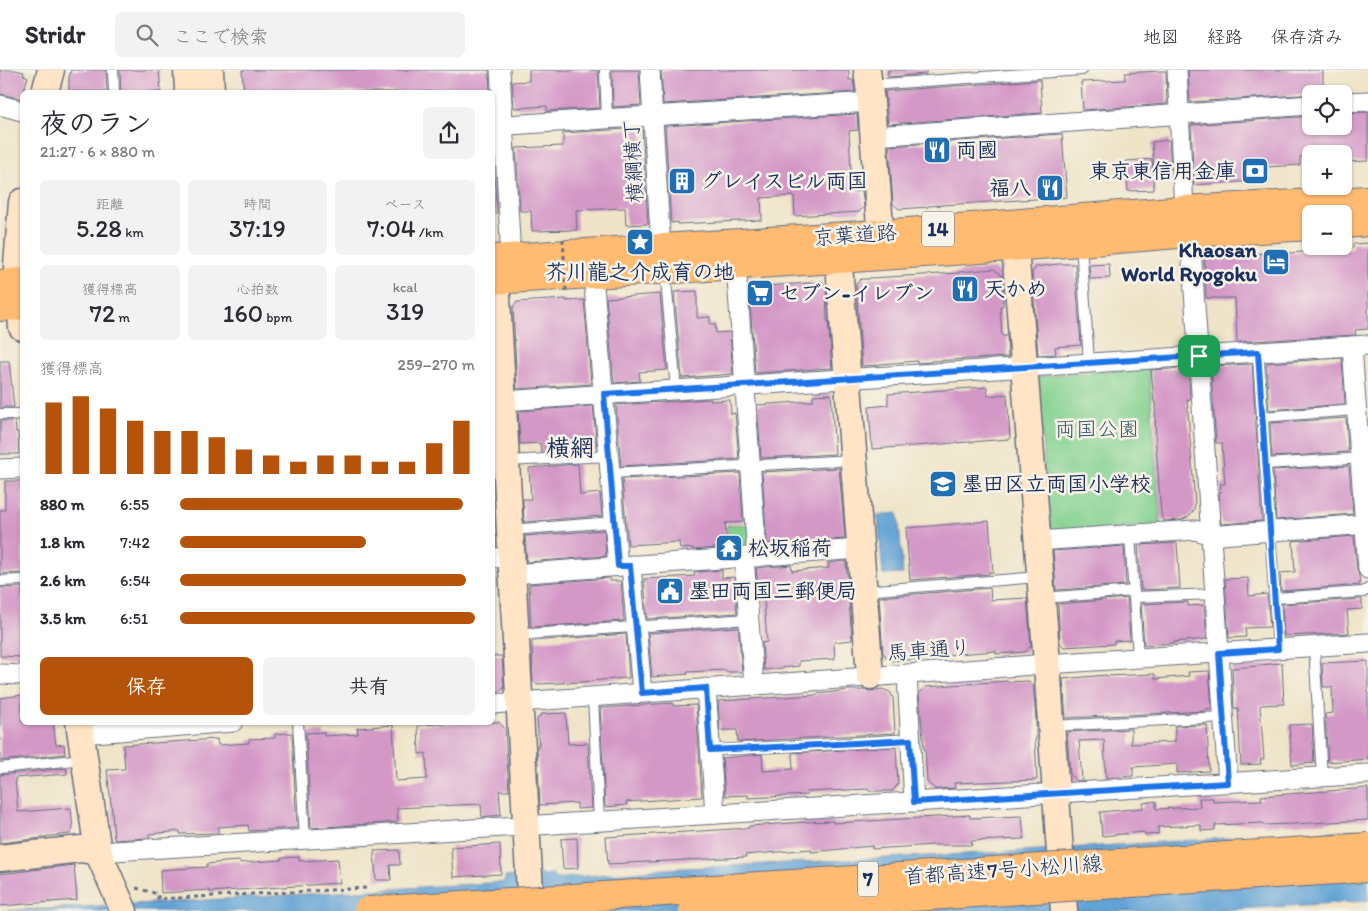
<!DOCTYPE html>
<html lang="ja">
<meta charset="utf-8">
<style>
body{margin:0;font-family:Itim,"Klee One",sans-serif;background:#f2f2f3;color:#2b2b33;height:100vh;display:flex;flex-direction:column;font-size:19px;white-space:nowrap}
*{box-sizing:border-box;margin:0}
p{font-size:16px;color:#7c7c81}
.icon{flex:none;width:28px;height:28px;fill:none;stroke:currentColor;stroke-width:2;stroke-linecap:round;stroke-linejoin:round}
.map{position:relative;flex:1;overflow:hidden}
.details{position:absolute;left:20px;top:20px;width:475px;height:635px;display:flex;flex-direction:column;background:#fff;border-radius:8px;box-shadow:0 1px 4px #0004}
.details>*{flex:none}
.tools{position:absolute;left:1302px;top:15px;display:grid;gap:10px}
.tools a{display:grid;place-items:center;width:50px;height:50px;border-radius:8px;background:#fff;box-shadow:0 1px 4px #0004;font-size:25px}
.pin{position:absolute;display:grid;place-items:center;width:42px;height:42px;color:#fff;margin:-21px;border-radius:10px;box-shadow:0 2px 8px #0006}
.round{display:grid;place-items:center;flex:none;width:52px;height:52px;border-radius:8px;background:#f2f2f3}
.summary{display:flex;align-items:center;justify-content:space-between;height:85px;padding:0 20px}
h1{font-size:28px;font-weight:600;line-height:38px}
.figures{display:grid;grid-template-columns:repeat(3,1fr);gap:8px;height:85px;padding:5px 20px}
.figures div{display:grid;align-content:center;border-radius:8px;background:#f2f2f3;text-align:center}
.figures b{font-size:25px;font-weight:600}
.figures small{font-size:14px;font-weight:400}
.figures p{font-size:14px}
.chart{height:140px;padding:10px 20px}
.chart p{display:flex;justify-content:space-between}
.chart svg{width:100%;height:90px;margin-top:5px;stroke:#b45309;stroke-width:6}
.button{display:flex;gap:10px;margin-top:auto;padding:10px 20px}
.button a{flex:1;height:58px;border-radius:8px;background:#b45309;color:#fff;font-size:20px;font-weight:600;line-height:58px;text-align:center}
.button a+a{background:#f2f2f3;color:#2b2b33}
ul{padding:0 20px;list-style:none;font-size:16px}
li{display:grid;grid-template-columns:80px 60px 1fr;align-items:center;height:38px}
li i{height:12px;border-radius:6px;background:#b45309}
header{display:flex;align-items:center;gap:30px;box-sizing:border-box;height:70px;padding:0 25px;background:#fff;border-bottom:1px solid #e1e1e2}
header strong{font-size:24px}
nav{display:flex;gap:28px;margin-inline-start:auto;font-size:18px}
.search{width:350px;height:45px;background:#f2f2f3;display:flex;align-items:center;gap:12px;box-sizing:border-box;padding:0 18px;border-radius:8px;color:#7c7c81;font-size:19px}
.map>svg:first-child{display:block}
.green{fill:#83d18f;stroke:#4f8076}
.water{fill:#62a3d5;stroke:#3e699a}
.building{fill:#d498c7}
.lines{fill:none;stroke-linecap:round;stroke-linejoin:round}
.lane-casing{stroke:#656e83;stroke-width:12}
.street-casing{stroke:#656e83;stroke-width:21}
.secondary-casing{stroke:#656e83;stroke-width:29}
.highway-casing{stroke:#656e83;stroke-width:30}
.path{stroke:#656e83;stroke-width:3;stroke-dasharray:4 4;stroke-linecap:butt}
.lane{stroke:#fff;stroke-width:10}
.street{stroke:#fff;stroke-width:19}
.secondary{stroke:#ffe4c6;stroke-width:26}
.highway{stroke:#ffbb71;stroke-width:28}
.highway-bridge-casing{stroke:#656e83;stroke-width:30;stroke-linecap:butt}
.path-bridge{stroke:#656e83;stroke-width:3;stroke-dasharray:4 4;stroke-linecap:butt}
.highway-bridge{stroke:#ffbb71;stroke-width:28}
.route-casing{stroke:#fff;stroke-width:10}
.route{stroke:#1a73e8;stroke-width:6}
.labels{text-anchor:middle;stroke-width:5;stroke-linejoin:round;paint-order:stroke}
.shield{fill:#f7f3e8;stroke:#5d6a87;stroke-width:1}
.shield-label{font-size:20px;font-weight:bold;fill:#1b2f5e}
.poi-label{font-size:21px;font-weight:bold;fill:#1b2f5e;stroke:#f7f3e8;text-anchor:start}
.street-label{font-size:21px;fill:#1b2f5e;stroke:#f7f3e8}
.park-label{font-size:21px;fill:#35586a;stroke:#f7f3e8}
.quarter-label{font-size:24px;font-weight:bold;fill:#1b2f5e;stroke:#f7f3e8}
</style>
<header>
<strong>Stridr</strong>
<div class="search"><svg class="icon" aria-label="search" viewBox="0 0 24 24"><circle cx="10" cy="10" r="6"/><path d="M15 15l6 6"/></svg>ここで検索</div>
<nav><a>地図</a><a>経路</a><a>保存済み</a></nav>
</header>
<div class="map">
<svg width="1368" height="841" viewBox="0 0 1368 841">
<rect width="100%" height="100%" fill="#f7f3e8"/>
<filter id="ink" filterUnits="userSpaceOnUse"><feTurbulence type="fractalNoise" baseFrequency=".02" numOctaves="2"/><feDisplacementMap in="SourceGraphic" scale="10" xChannelSelector="R" yChannelSelector="G"/><feConvolveMatrix kernelMatrix="1 2 1 2 8 2 1 2 1" color-interpolation-filters="sRGB"/></filter>
<filter id="wash" filterUnits="userSpaceOnUse"><feTurbulence type="fractalNoise" baseFrequency=".0096" numOctaves="4" result="noise"/><feDisplacementMap in="SourceGraphic" scale="20" xChannelSelector="R" yChannelSelector="G"/><feGaussianBlur stdDeviation="1.12" result="paint"/><feColorMatrix in="noise" values="0 0 0 0 0 0 0 0 0 0 0 0 0 0 0 0 0 1.4 0 .05"/><feComposite in="paint" operator="in"/></filter>
<g filter="url(#wash)">
<rect width="100%" height="100%" fill="#efe4c8"/>
<g class="green">
<path d="M1149 298 1155 387 1161 454 1049 465 1038 308 1043 306Z"/>
<path d="M750 454 751 478 729 480 727 455Z"/>
</g>
<g class="water">
<path d="M898 443 903 504 883 505 878 445Z"/>
<path d="M1368 759V831L1206 841H5L173 832 505 812V807L553 804 554 809 665 799 1007 782Z"/>
</g>
<g id="blocks">
<g class="building">
<path d="M0 0H16L24 2 23 5 28 7 21 28H18L0 24Z"/>
<path d="M71 0H106L107 22H69V8Z"/>
<path d="M120 0H159L161 22H121Z"/>
<path d="M242 0H489L490 22H244Z"/>
<path d="M529 0H565V1L598 0 600 38 547 41V36L514 38 512 12 529 11Z"/>
<path d="M612 0H639L641 35 613 37Z"/>
<path d="M661 0H849V10H853L855 22 663 34Z"/>
<path d="M888 0H926V4L888 7Z"/>
<path d="M1188 0H1323V17L1317 24 1190 32Z"/>
<path d="M1159 1H1166L1167 34 1083 40 1081 12 1125 10V3Z"/>
<path d="M1040 10 1042 43 888 54 885 21Z"/>
<path d="M1368 42V91L1344 92V84H1310V86L1300 87V95L1267 97 1268 110 1194 115 1191 55 1311 46V56H1344V43Z"/>
<path d="M857 44 858 60 849 61 852 122 862 121 864 137 859 142 795 146 794 126 761 128 762 150 678 154V152L671 153 665 56Z"/>
<path d="M642 58 648 154 626 155 625 138 576 140 577 160 532 161 531 141H520L516 78 563 76V63Z"/>
<path d="M1062 64 1067 127 928 136V137L899 139 893 134 889 76Z"/>
<path d="M1169 70 1171 99 1154 101 1152 72Z"/>
<path d="M492 79 497 143H492Z"/>
<path d="M1152 89 1154 120 1128 121 1126 91Z"/>
<path d="M1368 173V259L1355 260 1356 265 1237 272 1235 228H1206L1204 184 1290 183 1353 178V174Z"/>
<path d="M1058 194H1075L1081 275 1055 277 1056 284 1038 285 1032 203 1036 197Z"/>
<path d="M1109 194 1110 208 1090 209 1089 195Z"/>
<path d="M994 199 1002 206 1003 236H1000L1002 266H1007L1008 287 931 291V292L917 293V291L880 294V295L862 296 856 214 861 209H869V208L959 203V202Z"/>
<path d="M810 213H819L826 217 827 250H828L832 298 755 303 749 217Z"/>
<path d="M697 221V248L710 247V254H715L716 263 730 262 733 304 682 308 674 222Z"/>
<path d="M660 224 667 300 639 302 640 311 614 313 606 228Z"/>
<path d="M566 229V231L584 230 591 314 517 319 513 237 517 232Z"/>
<path d="M1342 288 1345 334 1269 340 1266 293Z"/>
<path d="M0 291H9L14 337H0Z"/>
<path d="M1252 294 1262 451 1221 454 1219 422H1221L1220 414H1225L1222 373H1216L1211 298V296Z"/>
<path d="M1188 298 1190 329 1187 330 1195 434 1194 440 1188 447 1181 450 1163 451 1161 444 1156 376 1155 332H1154L1151 300Z"/>
<path d="M987 317 988 326 1007 324 1010 369 872 379 869 337 888 335V324Z"/>
<path d="M831 324 835 384 761 388 757 335 813 331V325Z"/>
<path d="M711 329V331L730 330 731 344 735 343 739 389 621 396 616 335Z"/>
<path d="M593 336 597 380 541 382 540 373 520 374 518 341Z"/>
<path d="M1346 348 1348 382 1272 387 1270 353Z"/>
<path d="M0 351H15L16 362H18L19 384H0Z"/>
<path d="M578 394 580 425 600 423 602 446 524 452 523 429H531L529 398Z"/>
<path d="M1349 396 1353 444 1276 450 1273 400Z"/>
<path d="M839 398 845 469 767 474 762 402Z"/>
<path d="M740 403 743 452 725 453 727 477 693 480V478L680 479 679 472 628 475 622 409Z"/>
<path d="M5 411H22V503L0 504V440H5Z"/>
<path d="M989 451 993 502H989V504L910 510 906 458Z"/>
<path d="M604 460 606 486 527 492 525 466Z"/>
<path d="M1354 466 1357 500 1359 506 1360 515 1281 521 1280 503 1295 502 1293 471Z"/>
<path d="M1177 473 1180 518 1141 520 1138 475Z"/>
<path d="M1124 476 1126 515 1056 520 1053 481Z"/>
<path d="M846 491 852 570 834 572 835 589 799 591V596L764 600 762 573 767 572 763 518H758L756 498 791 495 792 501 829 498 828 493Z"/>
<path d="M722 500V508L734 507 737 543 647 549 644 509 695 506 694 502Z"/>
<path d="M610 508V511H621L624 551 531 557 529 514Z"/>
<path d="M1248 508 1249 526 1267 524 1270 557 1245 558 1246 567 1229 568 1225 509Z"/>
<path d="M22 517V587L0 586V518Z"/>
<path d="M990 518 991 530 1027 528 1031 576 1025 582 996 584V581L970 583 923 587V589L890 591V587L886 588 885 584H883L879 527Z"/>
<path d="M1127 528 1130 570 1114 571V574L1064 577 1060 573 1058 534Z"/>
<path d="M1362 529V539L1347 540 1349 563 1284 566 1282 534Z"/>
<path d="M1188 532V536L1204 535 1207 569 1174 572V573L1144 575 1141 534Z"/>
<path d="M738 557 742 602H726V600L687 602 688 604 652 607 648 563Z"/>
<path d="M626 564 629 608 600 610 582 612 537 614 533 611 532 571Z"/>
<path d="M492 586H502L504 618 499 622 492 623Z"/>
<path d="M1368 591V689L1328 692 1325 644 1333 643 1332 617H1323L1322 593Z"/>
<path d="M1282 593 1284 634 1261 635 1260 636 1264 689H1260L1261 694 1241 695 1238 638H1234L1232 598 1260 596V595Z"/>
<path d="M1209 601 1212 638 1206 639V641L1066 648 1063 609 1106 605V606L1155 604V609L1189 606 1188 602Z"/>
<path d="M1007 611V612L1028 611 1033 615 1036 650V670H1035L1037 710 954 713 955 718 935 719 927 712 925 679H924L919 624 925 617Z"/>
<path d="M882 619 890 622 893 628 895 663 738 672 737 660H720L718 631 816 625V624L849 620H864L871 621Z"/>
<path d="M22 625V652H53L56 675 64 674 65 684 0 691V628Z"/>
<path d="M673 633V636L696 635 702 727 626 732 627 735 605 737 600 638Z"/>
<path d="M566 643 568 674 588 673 591 738 577 739V733L540 735 537 675H539L537 649 542 644Z"/>
<path d="M480 652H499L505 659 509 721H499L501 745 482 747 481 734 397 738 398 752 311 758 306 663 324 662V666L358 664 357 658 393 655 396 711 427 709 426 683 419 684 418 655Z"/>
<path d="M1312 654 1314 693 1292 695 1289 655Z"/>
<path d="M1207 655 1209 701 1177 703V694L1133 697V706L1106 708 1104 670 1079 671 1082 710 1076 711 1070 704 1067 662 1131 659V674L1175 672V656Z"/>
<path d="M292 663 297 758 249 761 248 755 218 757V763L180 764V761L149 764V768L115 770 114 768 112 742 107 700 125 699 123 675 217 669 218 675 249 673V669L275 668V664Z"/>
<path d="M896 677 898 714 893 721H869V719L806 722 807 725 748 728V725L725 726 722 688 762 684 763 701 793 699 792 683Z"/>
<path d="M66 698 67 704 15 708 18 742 71 738 73 759 70 764 41 767V768L0 773V705Z"/>
<path d="M1368 718V750L1293 754 1263 755V753L1215 755V760L1201 761V755L1158 757V764L1145 765 1144 762 1102 766 1100 742 1143 738V733L1156 731V739L1200 737 1199 728H1213V732L1262 730 1261 726Z"/>
<path d="M970 745V748L1022 746 1024 769 971 771 972 775H934L872 779V776L811 782V779L745 785 746 787 608 794 606 767 749 758V756L806 752 833 751V753Z"/>
<path d="M577 768 578 798 563 799 561 769Z"/>
<path d="M500 774 501 804 453 807 451 777Z"/>
<path d="M399 780 400 795H390L391 810H376L374 781Z"/>
<path d="M299 787V791L338 789 340 813 209 822V820L161 823 160 800 207 797V794L225 792 240 791V793L281 790V788Z"/>
<path d="M74 795 77 830 0 836V804Z"/>
</g>
</g>
</g>
<g filter="url(#ink)">
<use href="#blocks" fill-opacity="0" stroke="#656e83" stroke-width="1"/>
<g class="lines">
<g class="lane-casing">
<g id="lane">
<path d="M113 0 114 22"/>
<path d="M605 0 607 48"/>
<path d="M870 15 1082 0"/>
<path d="M1081 174 1089 293"/>
<path d="M665 200 676 320"/>
<path d="M1258 282 1278 579"/>
<path d="M0 344H22"/>
<path d="M1262 347 1357 340"/>
<path d="M506 391 609 386"/>
<path d="M1265 394 1365 388"/>
<path d="M610 403 853 390"/>
<path d="M510 460 614 452"/>
<path d="M1130 465 1138 588"/>
<path d="M0 511 22 510"/>
<path d="M864 521 1039 507"/>
<path d="M1134 527 1215 524"/>
<path d="M1043 528 1134 521"/>
<path d="M1275 528 1363 522 1368 519"/>
<path d="M516 565 749 549"/>
<path d="M1314 577 1322 707"/>
<path d="M593 626 599 751"/>
<path d="M298 652 305 769"/>
<path d="M1052 656 1223 647"/>
<path d="M710 680 819 675 910 669"/>
<path d="M0 698 83 689"/>
</g>
</g>
<g class="street-casing">
<g id="street">
<path d="M500 0 510 169 508 188"/>
<path d="M650 0 661 179"/>
<path d="M1177 0 1184 140"/>
<path d="M1344 32 1368 31"/>
<path d="M0 35 22 41"/>
<path d="M492 56 871 32"/>
<path d="M874 66 1311 35"/>
<path d="M1190 163 1228 713"/>
<path d="M736 194 757 487"/>
<path d="M593 204 618 496"/>
<path d="M1352 276 1368 499"/>
<path d="M503 331 1368 275"/>
<path d="M0 399 22 398"/>
<path d="M1037 471 1195 460 1211 465H1221L1368 454"/>
<path d="M744 487 754 615"/>
<path d="M492 488 511 487"/>
<path d="M631 495 642 623"/>
<path d="M512 504 860 479"/>
<path d="M0 604 22 605"/>
<path d="M907 604 914 732"/>
<path d="M706 618 715 744"/>
<path d="M492 634 1047 594 1368 573"/>
<path d="M81 664 233 652"/>
<path d="M98 782 1368 704"/>
</g>
</g>
<g class="secondary-casing">
<g id="secondary">
<path d="M187 0 188 22"/>
<path d="M210 0 211 22"/>
<path d="M867 0 871 32 882 185"/>
<path d="M45 22 51 0"/>
<path d="M22 132 17 195 22 257"/>
<path d="M837 168 870 606"/>
<path d="M1015 177 1047 594 1064 841"/>
<path d="M496 210 531 841"/>
<path d="M79 652 98 782 124 841"/>
<path d="M0 788 81 779 98 782"/>
</g>
</g>
<g class="highway-casing">
<g id="highway">
<path d="M1344 154 1368 152"/>
<path d="M492 189 908 162 1184 140 1368 130"/>
<path d="M492 210 838 189 1081 172 1190 163 1311 156"/>
<path d="M0 214 22 212"/>
<path d="M0 237 22 236"/>
</g>
</g>
<path class="path" d="M136 818 158 824V829L368 818"/>
<use href="#lane" class="lane"/>
<use href="#street" class="street"/>
<use href="#secondary" class="secondary"/>
<use href="#highway" class="highway"/>
<g class="highway-bridge-casing">
<g id="highway-bridge">
<path d="M368 841 1368 777"/>
<path d="M693 841 1368 798"/>
</g>
</g>
<path class="path-bridge" d="M563 169 566 221"/>
<use href="#highway-bridge" class="highway-bridge"/>
</g>
</g>
<g class="lines" filter="url(#ink)">
<g class="route-casing">
<path id="route" d="M1258 282 1278 579 1219 583 1228 713 914 732 910 670 819 675 710 680 706 618 642 623 630 496H618L604 324Z"/>
</g>
<use href="#route" class="route"/>
</g>
<defs>
<g id="restaurant-square" transform="scale(1.4375)"><rect x="-9" y="-9" width="18" height="18" rx="4" fill="#1f6fb2" stroke="#f7f3e8"/><path d="M-5-6h1v4h1v-4h1v4h1v-4h1v5L-1.5 .5V6h-2V.5L-5-1ZM5-6V6H3V1.5H1.5Q1.5-4 5-6Z" fill="#fff"/></g>
<g id="bank-square" transform="scale(1.4375)"><rect x="-9" y="-9" width="18" height="18" rx="4" fill="#1f6fb2" stroke="#f7f3e8"/><path d="M-6-4H6V4H-6ZM0-2.3a2.3 2.3 0 1 0 0 4.6a2.3 2.3 0 1 0 0-4.6Z" fill="#fff"/></g>
<g id="building-square" transform="scale(1.4375)"><rect x="-9" y="-9" width="18" height="18" rx="4" fill="#1f6fb2" stroke="#f7f3e8"/><path d="M-4-6H4V6H1V3H-1V6H-4ZM-2.5-4.3h1.7v1.8h-1.7ZM.8-4.3h1.7v1.8H.8ZM-2.5-1h1.7V.8h-1.7ZM.8-1h1.7V.8H.8Z" fill="#fff"/></g>
<g id="sight-square" transform="scale(1.4375)"><rect x="-9" y="-9" width="18" height="18" rx="4" fill="#1f6fb2" stroke="#f7f3e8"/><path d="M0-6L1.8-2.2L6-1.7L2.9 1.2L3.7 5.4L0 3.3L-3.7 5.4L-2.9 1.2L-6-1.7L-1.8-2.2Z" fill="#fff"/></g>
<g id="hotel-square" transform="scale(1.4375)"><rect x="-9" y="-9" width="18" height="18" rx="4" fill="#1f6fb2" stroke="#f7f3e8"/><path d="M-6-4.5h1.5V1H6V5H4.5V3h-9V5H-6ZM-4 0a1.8 1.8 0 1 1 3.6 0ZM.5 0V-2.5h3Q6-2.5 6 0Z" fill="#fff"/></g>
<g id="supermarket-square" transform="scale(1.4375)"><rect x="-9" y="-9" width="18" height="18" rx="4" fill="#1f6fb2" stroke="#f7f3e8"/><path d="M-6-5.5h2.5l.6 2H6L4.5 2H-2.5L-4.4-4H-6ZM-1.5 3.2a1.3 1.3 0 1 0 .1 0ZM3 3.2a1.3 1.3 0 1 0 .1 0Z" fill="#fff"/></g>
<g id="school-square" transform="scale(1.4375)"><rect x="-9" y="-9" width="18" height="18" rx="4" fill="#1f6fb2" stroke="#f7f3e8"/><path d="M0-5L7-2L0 1L-7-2ZM-4 1L0 2.5L4 1V4Q0 6-4 4Z" fill="#fff"/></g>
<g id="temple-square" transform="scale(1.4375)"><rect x="-9" y="-9" width="18" height="18" rx="4" fill="#1f6fb2" stroke="#f7f3e8"/><path d="M0-6L5-2H3V0L6.5 2.5H4V6H1.5V3h-3V6H-4V2.5H-6.5L-3 0V-2H-5Z" fill="#fff"/></g>
<g id="civic-square" transform="scale(1.4375)"><rect x="-9" y="-9" width="18" height="18" rx="4" fill="#1f6fb2" stroke="#f7f3e8"/><path d="M-.6-6.5H3V-4.5H.6V-3L4-1V1h2V6H-6V1h2V-1L-.6-3ZM-1.2 2.5V6h2.4V2.5Z" fill="#fff"/></g>
</defs>
<g fill-rule="evenodd">
<use href="#restaurant-square" x="937" y="80"/>
<use href="#bank-square" x="1255" y="101"/>
<use href="#building-square" x="682" y="111"/>
<use href="#restaurant-square" x="1050" y="118"/>
<use href="#sight-square" x="640" y="172"/>
<use href="#hotel-square" x="1276" y="192"/>
<use href="#restaurant-square" x="965" y="219"/>
<use href="#supermarket-square" x="760" y="223"/>
<use href="#school-square" x="943" y="414"/>
<use href="#temple-square" x="729" y="478"/>
<use href="#civic-square" x="670" y="521"/>
</g>
<g class="labels">
<g class="shield">
<rect x="922" y="141.5" width="32" height="35" rx="4"/>
<rect x="858" y="791.5" width="20" height="35" rx="4"/>
</g>
<g class="shield-label">
<text x="938" y="166">14</text>
<text x="868" y="816">7</text>
</g>
<g class="poi-label">
<text x="956" y="87">両國</text>
<text x="1236" y="108" text-anchor="end">東京東信用金庫</text>
<text x="701" y="118">グレイスビル両国</text>
<text x="1031" y="125" text-anchor="end">福八</text>
<text x="1257" y="187" text-anchor="end">Khaosan<tspan x="1257" dy="24">World Ryogoku</tspan></text>
<text x="640" y="209" text-anchor="middle">芥川龍之介成育の地</text>
<text x="984" y="226">天かめ</text>
<text x="779" y="230">セブン-イレブン</text>
<text x="962" y="421">墨田区立両国小学校</text>
<text x="748" y="485">松坂稲荷</text>
<text x="689" y="528">墨田両国三郵便局</text>
</g>
<g class="street-label">
<text transform="translate(633 91) rotate(-93)" y="7">横綱横丁</text>
<text transform="translate(855 165) rotate(-4)" y="7">京葉道路</text>
<text transform="translate(929 580) rotate(-4)" y="7">馬車通り</text>
<text transform="translate(1003 800) rotate(-4)" y="7">首都高速7号小松川線</text>
</g>
<g class="park-label">
<text x="1097" y="366">両国公園</text>
</g>
<g class="quarter-label">
<text x="570" y="386">横網</text>
</g>
</g>
</svg>
<div class="tools">
<a><svg class="icon" aria-label="locate" viewBox="0 0 24 24"><circle cx="12" cy="12" r="6"/><path d="M12 2v4M12 18v4M2 12h4M18 12h4"/></svg></a>
<a>+</a>
<a>−</a>
</div>
<div class="pin" style="left:1199px;top:286px;background:#1e9e55"><svg class="icon" aria-label="arrive" viewBox="0 0 24 24"><path d="M6 21V4h12l-3 4 3 4H6"/></svg></div>
<section class="details">
<div class="summary"><div><h1>夜のラン</h1><p>21:27 · 6 × 880 m</p></div><a class="round"><svg class="icon" aria-label="share" viewBox="0 0 24 24"><path d="M12 15V3M7 8l5-5 5 5M5 13v7h14v-7"/></svg></a></div>
<div class="figures">
<div><p>距離</p><b>5.28<small> km</small></b></div>
<div><p>時間</p><b>37:19</b></div>
<div><p>ペース</p><b>7:04<small> /km</small></b></div>
</div>
<div class="figures">
<div><p>獲得標高</p><b>72<small> m</small></b></div>
<div><p>心拍数</p><b>160<small> bpm</small></b></div>
<div><p>kcal</p><b>319</b></div>
</div>
<div class="chart"><p><span>獲得標高</span>259–270 m</p>
<svg viewBox="0 0 160 44" preserveAspectRatio="none"><path d="M5 44V9M15 44V6M25 44V12M35 44V18M45 44V23M55 44V23M65 44V26M75 44V32M85 44V35M95 44V38M105 44V35M115 44V35M125 44V38M135 44V38M145 44V29M155 44V18"/></svg>
</div>
<ul>
<li><b>880 m</b>6:55<i style="width:96%"></i></li>
<li><b>1.8 km</b>7:42<i style="width:63%"></i></li>
<li><b>2.6 km</b>6:54<i style="width:97%"></i></li>
<li><b>3.5 km</b>6:51<i style="width:100%"></i></li>
</ul>
<div class="button"><a>保存</a><a>共有</a></div>
</section>
</div>
